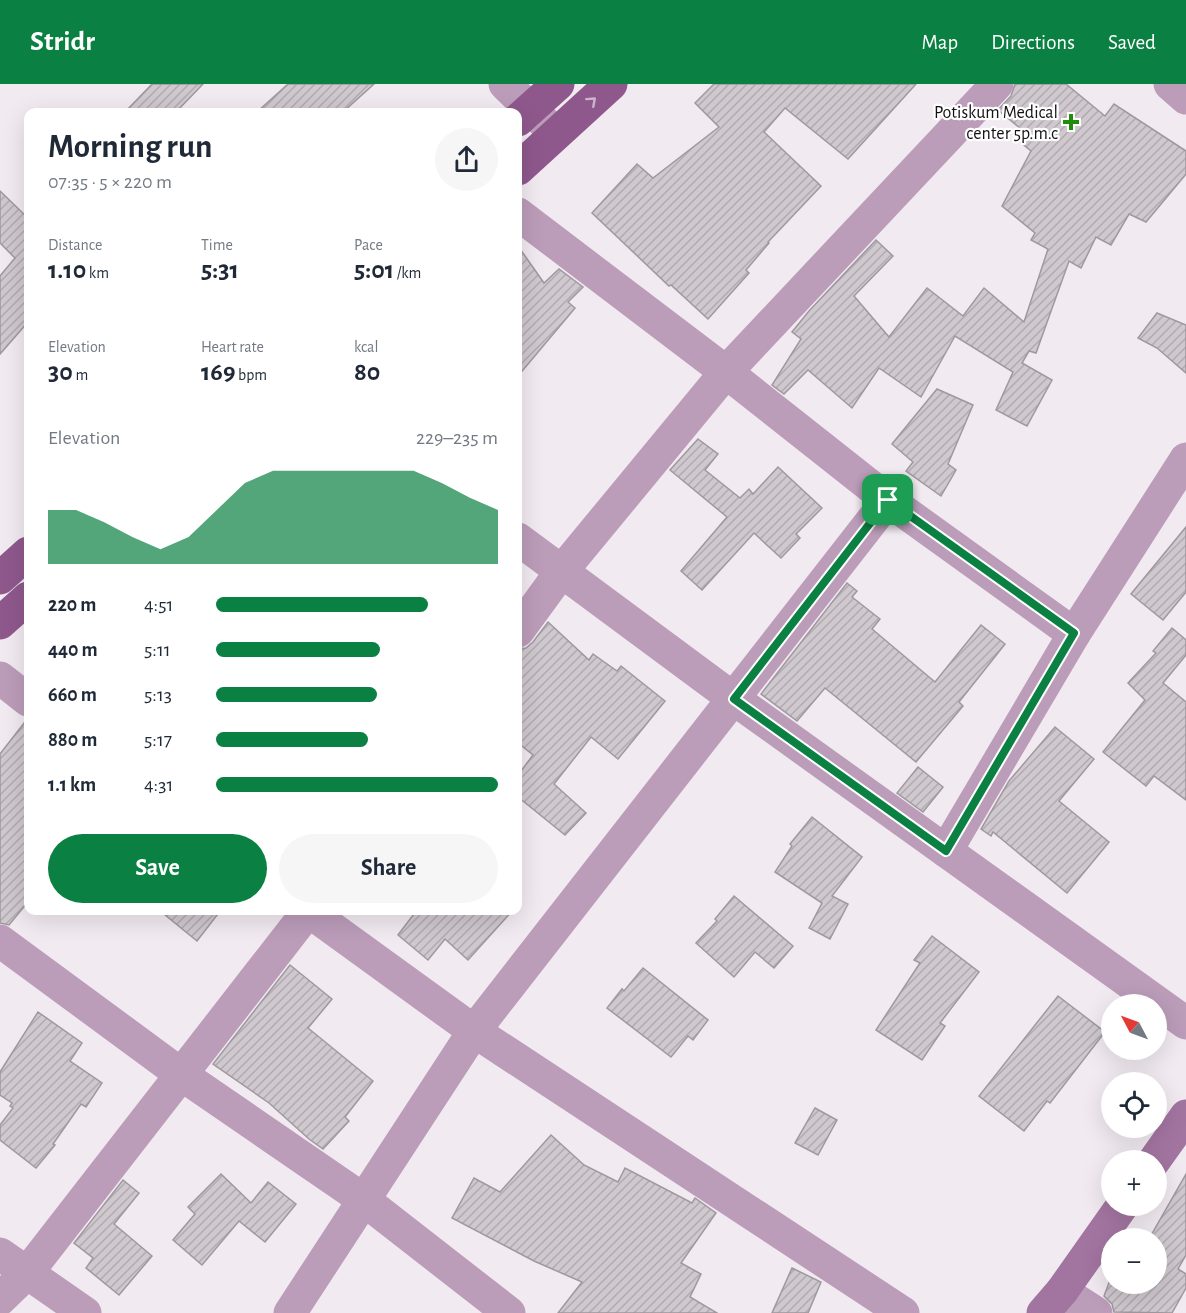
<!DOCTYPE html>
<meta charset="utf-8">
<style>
body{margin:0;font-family:"Alegreya Sans",sans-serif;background:#f6f6f7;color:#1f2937;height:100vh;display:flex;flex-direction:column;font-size:22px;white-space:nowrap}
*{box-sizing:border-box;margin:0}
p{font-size:20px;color:#747a83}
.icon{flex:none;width:33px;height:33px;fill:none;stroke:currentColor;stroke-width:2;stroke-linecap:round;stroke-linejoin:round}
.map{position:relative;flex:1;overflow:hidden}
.sheet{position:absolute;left:24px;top:24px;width:498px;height:807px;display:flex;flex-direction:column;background:#fff;border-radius:12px;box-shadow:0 6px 24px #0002}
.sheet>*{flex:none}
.needle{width:39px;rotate:311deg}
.fabs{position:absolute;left:1101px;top:910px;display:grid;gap:12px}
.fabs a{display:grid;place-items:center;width:66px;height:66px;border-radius:50%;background:#fff;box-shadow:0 6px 24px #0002;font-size:30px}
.pin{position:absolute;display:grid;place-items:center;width:51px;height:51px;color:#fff;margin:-26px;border-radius:12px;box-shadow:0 3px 9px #0006}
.round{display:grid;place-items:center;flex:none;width:63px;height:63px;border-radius:32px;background:#f6f6f7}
.headline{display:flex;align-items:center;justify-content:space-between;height:102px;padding:0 24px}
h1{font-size:33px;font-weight:700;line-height:45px}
.stats{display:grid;grid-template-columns:repeat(3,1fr);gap:9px;height:102px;padding:6px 24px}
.stats div{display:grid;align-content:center}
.stats b{font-size:26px;font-weight:700}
.stats small{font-size:16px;font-weight:400}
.stats p{font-size:16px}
.chart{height:168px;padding:12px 24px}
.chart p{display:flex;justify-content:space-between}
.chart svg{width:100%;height:108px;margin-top:6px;fill:#0b8043;opacity:.7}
.action{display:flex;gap:12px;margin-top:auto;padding:12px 24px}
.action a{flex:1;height:69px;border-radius:36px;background:#0b8043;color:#fff;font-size:24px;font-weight:700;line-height:69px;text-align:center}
.action a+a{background:#f6f6f7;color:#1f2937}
ul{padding:0 24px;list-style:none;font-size:20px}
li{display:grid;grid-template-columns:96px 72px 1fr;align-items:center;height:45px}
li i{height:15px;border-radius:8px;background:#0b8043}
header{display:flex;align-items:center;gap:36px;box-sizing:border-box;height:84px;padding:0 30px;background:#0b8043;color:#fff}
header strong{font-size:28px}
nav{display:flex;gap:33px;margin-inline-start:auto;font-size:21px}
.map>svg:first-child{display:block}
.building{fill:url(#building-hatch);stroke:#9f989f;stroke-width:1.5}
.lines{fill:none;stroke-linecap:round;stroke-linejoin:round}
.street{stroke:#bb9cb9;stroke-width:33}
.secondary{stroke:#a275a0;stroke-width:33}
.primary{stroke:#8f588d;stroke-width:33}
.oneway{stroke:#cdb4cc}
.route-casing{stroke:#fff;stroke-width:12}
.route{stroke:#0b8043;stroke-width:8}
.poi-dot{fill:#218c0c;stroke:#fff;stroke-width:2}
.labels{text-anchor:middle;stroke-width:4.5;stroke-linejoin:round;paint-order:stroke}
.poi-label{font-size:18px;fill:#141113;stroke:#fff;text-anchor:end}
</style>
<header>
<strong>Stridr</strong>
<nav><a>Map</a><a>Directions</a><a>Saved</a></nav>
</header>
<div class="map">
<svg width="1186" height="1229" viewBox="0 0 1186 1229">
<defs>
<pattern id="building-hatch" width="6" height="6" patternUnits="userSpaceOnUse" patternTransform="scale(1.5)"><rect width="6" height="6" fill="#cfc8ce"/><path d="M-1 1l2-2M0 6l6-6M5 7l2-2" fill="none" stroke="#b1abb0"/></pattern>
</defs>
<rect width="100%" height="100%" fill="#f1eaf1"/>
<g class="building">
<path d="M152 0H203L176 28H125Z"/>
<path d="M288 0H374L343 28H257Z"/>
<path d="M714 0H916L848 75 785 24 764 48 821 102 768 158 769 159 746 186 749 189 708 235 671 201 669 202 592 129 637 80 653 94 719 43 695 19Z"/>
<path d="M1015 0H1066L1105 32 1114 20 1186 67V90L1146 138 1129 130 1111 161 1096 153 1081 184 1069 177 1036 269 1029 267 1022 279 1052 296 1027 342 996 326 1013 288 955 252 921 313 879 284 852 324 808 286 784 310 772 301 801 255 792 248 809 227 876 156 893 172 854 212 889 253 927 204 963 232 984 204 1024 238 1048 165 1031 156 1035 149 1002 122 1031 67 1020 58 1027 50 998 26 1011 12Z"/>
<path d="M0 107 28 134V238L0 270V192L15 174 0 159Z"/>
<path d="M518 162 544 199 559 185 583 203 568 218 575 224 518 292Z"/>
<path d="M1157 229 1186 241V289L1157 264 1138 254Z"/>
<path d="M937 305 973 321 948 380 956 386 941 412 906 387 913 378 892 360Z"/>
<path d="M698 355 718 370 705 386 740 414 749 405 753 410 778 383 822 424 796 450 800 454 781 474 754 449 702 506 681 487 727 433 670 386Z"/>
<path d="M1186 443V508L1163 536 1131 510Z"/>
<path d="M847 499 857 507 852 513 880 535 872 545 935 598 981 541 1005 560 959 618 963 622 916 678 825 604 797 637 761 610Z"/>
<path d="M548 538 589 576 593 570 617 587 621 582 665 617 618 675 591 653 554 700 586 729 565 751 518 713V691L533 671 518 659V565L526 564 533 558Z"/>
<path d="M1172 544 1186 556V571L1163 599 1186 618V716L1154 692 1146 702 1103 668 1145 616 1128 599 1156 569 1153 567Z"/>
<path d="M28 634V818L9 841 0 839V670Z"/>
<path d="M1055 643 1094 675 1059 717 1109 758 1067 809 993 748 991 752 981 745 1009 697Z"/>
<path d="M918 683 943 703 923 728 897 709Z"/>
<path d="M812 733 862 773 832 812 848 820 830 855 809 844 822 819 775 788 792 762 790 760Z"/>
<path d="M734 812 793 862 774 884 755 868 734 893 696 859 717 837 715 835Z"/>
<path d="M159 826H221L197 857Z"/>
<path d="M417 826H513L468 876 445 855 428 876 398 851Z"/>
<path d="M932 852 979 888 940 939 945 942 922 976 876 946 920 879 914 876Z"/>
<path d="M290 881 332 915 308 944 373 997 345 1033 349 1037 323 1065 309 1055 269 1019 213 980Z"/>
<path d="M643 884 708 936 693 956 688 952 671 973 607 924 622 905 624 907Z"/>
<path d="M1058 912 1105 948 1050 1019 1047 1017 1024 1047 979 1012Z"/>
<path d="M38 928 82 959 70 977 102 999 86 1023 81 1020 53 1060 55 1061 36 1084 0 1056V1041L13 1024 10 1022 12 1019 0 1011V988Z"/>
<path d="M815 1024 837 1036 818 1071 795 1059Z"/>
<path d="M551 1051 584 1081 618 1098 625 1084 692 1119 695 1114 716 1129 681 1179 701 1190 690 1213 717 1229H558L582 1198 534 1177 452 1134 474 1094 500 1108Z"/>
<path d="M221 1090 251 1119 268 1098 296 1120 265 1158 239 1137 202 1181 173 1156 195 1130 188 1123Z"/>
<path d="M1186 1090V1171L1178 1185 1186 1190V1204L1172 1229 1114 1228 1112 1220 1104 1212 1110 1196 1112 1200 1122 1201 1156 1200V1155H1149Z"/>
<path d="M123 1096 139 1109 114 1140 152 1172 119 1211 86 1184 93 1174 74 1159Z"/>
<path d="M792 1184 821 1198 808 1229H772Z"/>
</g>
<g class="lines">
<g class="street">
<path d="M505 0 555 49"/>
<path d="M1170 0 1186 14"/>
<path d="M518 130 726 288 888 416 1074 550"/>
<path d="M518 455 734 615 1186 939"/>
<path d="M518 547 561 488 726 288 997 0"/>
<path d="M0 594 28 616"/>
<path d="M946 767 1074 550 1186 375"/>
<path d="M307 826 474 947 903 1229"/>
<path d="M0 857 182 991 364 1116 509 1229"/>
<path d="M0 1170 85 1229"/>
<path d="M1062 1207 1096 1229"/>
<path d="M0 1215 27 1189 309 826"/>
<path d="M290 1229 474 947 888 416"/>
</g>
<g class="secondary">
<path d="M1154 1077 1186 1032"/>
<path d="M1043 1229 1062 1207 1122 1122"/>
</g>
<g class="primary">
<path d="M518 36 558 0"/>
<path d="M518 85 611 0"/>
<path d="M0 494 28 469"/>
<path d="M0 539 28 514"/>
</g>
</g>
<defs><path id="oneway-chevron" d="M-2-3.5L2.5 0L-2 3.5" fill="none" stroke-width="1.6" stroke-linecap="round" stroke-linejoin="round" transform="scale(1.5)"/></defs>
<use class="oneway" href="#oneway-chevron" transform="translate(592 17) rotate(-42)"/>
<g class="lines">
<g class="route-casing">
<path id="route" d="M888 416 1074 549 946 767 734 615Z"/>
</g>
<use href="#route" class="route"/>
</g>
<path class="poi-dot" d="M1068 29h6v6h6v6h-6v6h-6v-6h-6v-6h6z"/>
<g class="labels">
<g class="poi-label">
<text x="1058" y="34">Potiskum Medical<tspan x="1058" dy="21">center 5p.m.c</tspan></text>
</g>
</g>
</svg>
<div class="fabs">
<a><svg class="needle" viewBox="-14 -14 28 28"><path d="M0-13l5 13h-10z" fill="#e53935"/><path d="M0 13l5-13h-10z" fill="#747a83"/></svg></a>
<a><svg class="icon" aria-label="locate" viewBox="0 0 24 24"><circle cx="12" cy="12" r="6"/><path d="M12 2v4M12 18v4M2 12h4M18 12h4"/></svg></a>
<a>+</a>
<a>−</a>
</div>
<div class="pin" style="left:888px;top:416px;background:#1e9e55"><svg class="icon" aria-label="arrive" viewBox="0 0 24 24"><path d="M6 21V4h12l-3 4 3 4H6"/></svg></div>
<section class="sheet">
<div class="headline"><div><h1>Morning run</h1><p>07:35 · 5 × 220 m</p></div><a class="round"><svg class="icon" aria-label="share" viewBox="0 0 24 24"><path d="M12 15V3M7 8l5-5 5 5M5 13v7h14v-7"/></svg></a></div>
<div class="stats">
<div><p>Distance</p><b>1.10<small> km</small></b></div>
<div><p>Time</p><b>5:31</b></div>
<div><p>Pace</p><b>5:01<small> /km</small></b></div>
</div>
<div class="stats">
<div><p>Elevation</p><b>30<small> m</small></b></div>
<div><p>Heart rate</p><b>169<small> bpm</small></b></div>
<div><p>kcal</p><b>80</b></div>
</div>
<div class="chart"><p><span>Elevation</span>229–235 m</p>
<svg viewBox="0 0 160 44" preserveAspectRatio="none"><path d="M0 44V22L10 22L20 27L30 33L40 38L50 33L60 22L70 11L80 6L90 6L100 6L110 6L120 6L130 6L140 11L150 17L160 22V44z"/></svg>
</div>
<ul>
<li><b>220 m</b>4:51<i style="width:75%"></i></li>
<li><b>440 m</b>5:11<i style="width:58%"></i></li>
<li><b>660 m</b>5:13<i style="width:57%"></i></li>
<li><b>880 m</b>5:17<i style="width:54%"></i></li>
<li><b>1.1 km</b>4:31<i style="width:100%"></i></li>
</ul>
<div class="action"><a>Save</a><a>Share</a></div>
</section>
</div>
